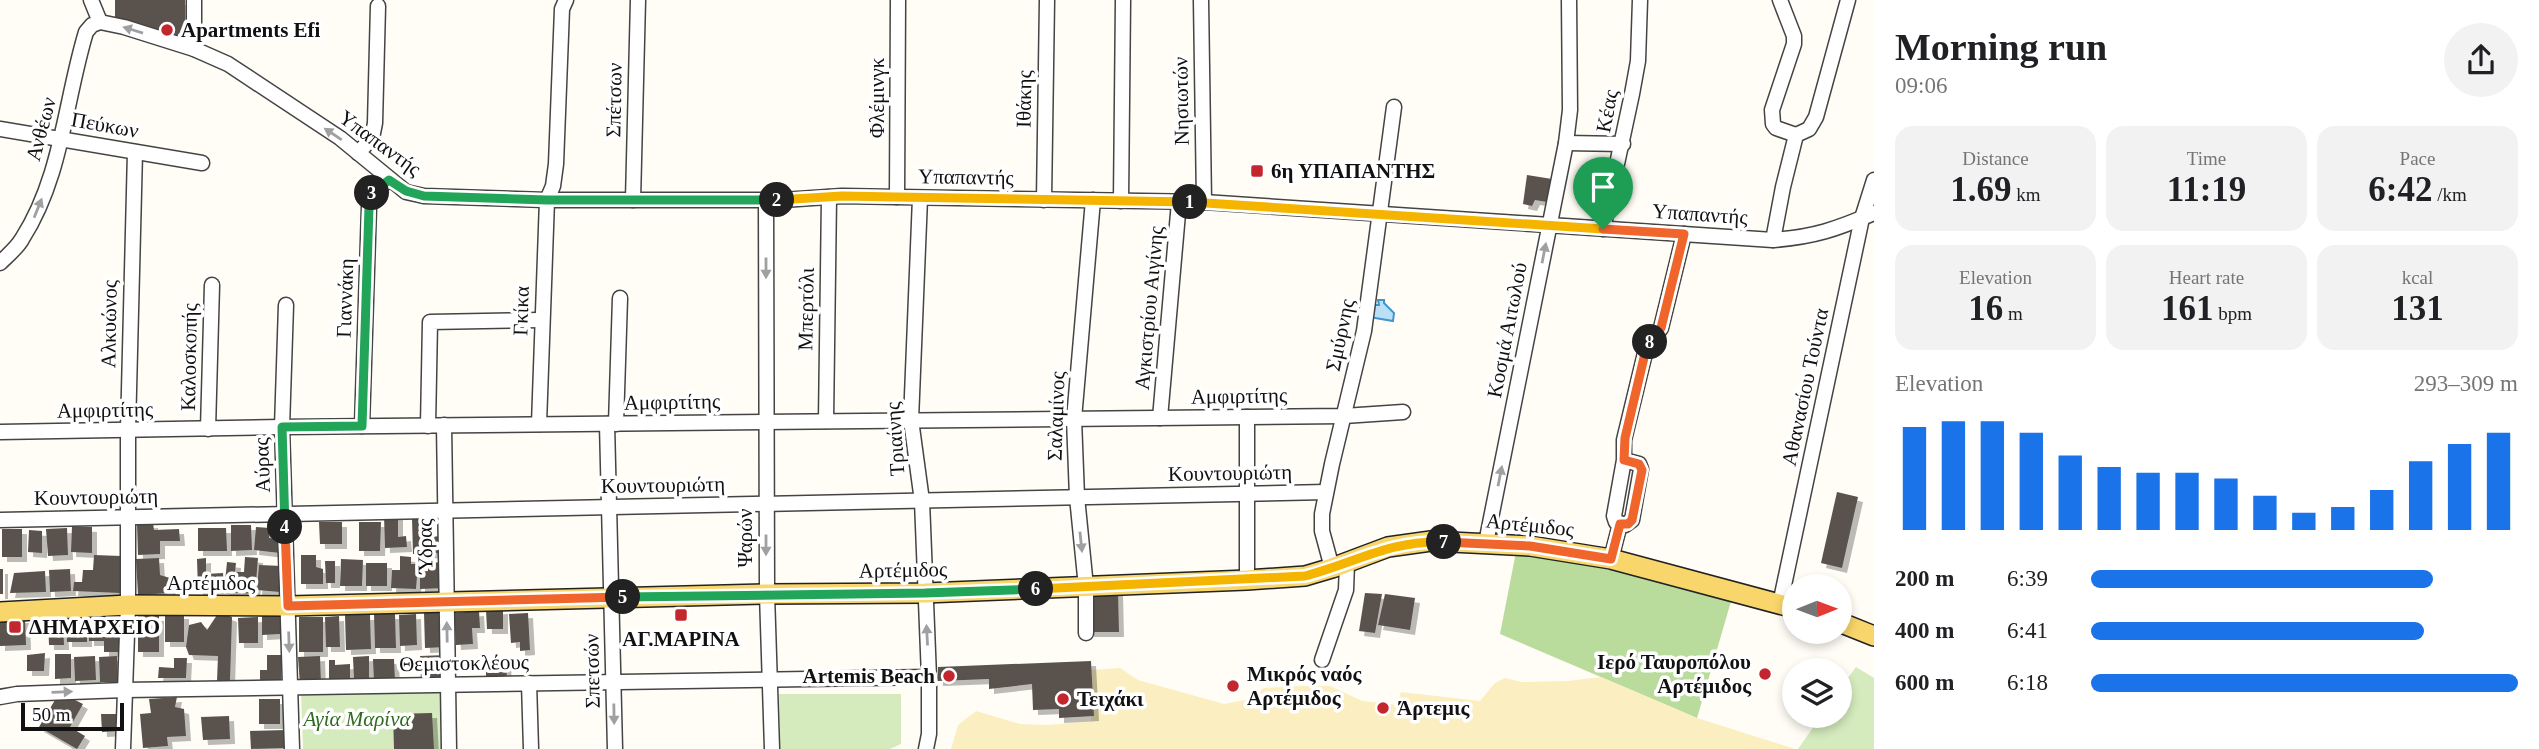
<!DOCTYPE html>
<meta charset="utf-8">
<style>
body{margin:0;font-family:"Times New Roman",serif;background:#f2f2f2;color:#202124;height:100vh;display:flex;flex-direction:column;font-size:26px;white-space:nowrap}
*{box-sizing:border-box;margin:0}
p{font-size:23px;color:#757577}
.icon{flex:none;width:38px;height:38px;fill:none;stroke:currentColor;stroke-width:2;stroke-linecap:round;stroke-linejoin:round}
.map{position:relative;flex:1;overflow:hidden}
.panel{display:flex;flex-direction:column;background:#fff;width:665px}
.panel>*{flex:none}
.needle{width:46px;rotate:89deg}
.fabs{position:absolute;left:1782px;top:574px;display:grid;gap:14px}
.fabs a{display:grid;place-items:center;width:70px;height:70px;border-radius:50%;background:#fff;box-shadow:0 4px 10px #0003;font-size:35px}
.scale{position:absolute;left:21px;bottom:18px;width:103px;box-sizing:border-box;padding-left:7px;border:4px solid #111;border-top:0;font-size:19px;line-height:24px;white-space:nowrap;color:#111;-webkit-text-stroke:5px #fff;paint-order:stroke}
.pin{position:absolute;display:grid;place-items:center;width:60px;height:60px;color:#fff;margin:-72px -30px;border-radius:50% 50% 50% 0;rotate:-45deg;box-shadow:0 0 7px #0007}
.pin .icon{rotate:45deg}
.km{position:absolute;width:35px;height:35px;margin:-18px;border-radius:50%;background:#222;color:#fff;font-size:19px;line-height:35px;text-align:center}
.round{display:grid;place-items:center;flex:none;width:74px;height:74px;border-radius:37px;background:#f2f2f2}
.overview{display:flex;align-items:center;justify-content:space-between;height:119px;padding:0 21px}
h1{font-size:38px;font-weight:700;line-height:52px}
.metrics{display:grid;grid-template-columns:repeat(3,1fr);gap:10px;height:119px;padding:7px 21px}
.metrics div{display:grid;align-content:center;border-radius:18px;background:#f2f2f2;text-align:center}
.metrics b{font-size:35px;font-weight:700}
.metrics small{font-size:19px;font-weight:400}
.metrics p{font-size:19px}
.chart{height:196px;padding:14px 21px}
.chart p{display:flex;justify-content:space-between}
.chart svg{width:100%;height:126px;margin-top:7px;stroke:#1a73e8;stroke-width:6}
ul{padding:0 21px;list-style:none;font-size:23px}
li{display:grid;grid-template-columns:112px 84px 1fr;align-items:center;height:52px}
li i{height:18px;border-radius:9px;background:#1a73e8}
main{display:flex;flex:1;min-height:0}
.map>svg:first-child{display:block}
.green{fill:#d5ebbd}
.forest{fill:#b9dc9c}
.sand{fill:#fbeec1}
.water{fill:#b9e0f7;stroke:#3f96cf;stroke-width:2}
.building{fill:#5a524d;filter:url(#shadow)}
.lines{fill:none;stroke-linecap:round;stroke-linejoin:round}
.minor-casing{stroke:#444;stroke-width:17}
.major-casing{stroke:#222;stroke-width:22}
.minor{stroke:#fff;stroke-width:14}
.major{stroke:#f9d66b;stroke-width:19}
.oneway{fill:#a0a0a0}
.split-1-casing{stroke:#fff;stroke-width:14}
.split-2-casing{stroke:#fff;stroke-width:14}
.split-3-casing{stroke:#fff;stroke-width:14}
.split-4-casing{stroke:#fff;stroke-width:14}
.split-5-casing{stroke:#fff;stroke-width:14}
.split-6-casing{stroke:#fff;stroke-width:14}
.split-7-casing{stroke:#fff;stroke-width:14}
.split-8-casing{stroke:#fff;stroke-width:14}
.split-9-casing{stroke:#fff;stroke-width:14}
.split-1{stroke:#f5b400;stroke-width:9}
.split-2{stroke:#f5b400;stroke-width:9}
.split-3{stroke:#22a559;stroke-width:9}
.split-4{stroke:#22a559;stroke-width:9}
.split-5{stroke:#f0652b;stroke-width:9}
.split-6{stroke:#22a559;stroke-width:9}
.split-7{stroke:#f5b400;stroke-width:9}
.split-8{stroke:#f0652b;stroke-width:9}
.split-9{stroke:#f0652b;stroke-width:9}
.poi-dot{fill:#c4262e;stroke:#fff;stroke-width:2.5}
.labels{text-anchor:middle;stroke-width:7;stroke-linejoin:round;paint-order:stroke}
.poi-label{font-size:21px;font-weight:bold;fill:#111;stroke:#fff;text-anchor:start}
.street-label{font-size:21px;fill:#111;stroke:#fff}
.park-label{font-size:21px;font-style:italic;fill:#2f6b1f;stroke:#fff}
</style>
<main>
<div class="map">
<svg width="1874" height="749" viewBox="0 0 1874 749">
<defs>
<filter id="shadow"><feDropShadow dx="5" dy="5" stdDeviation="0" flood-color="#0004"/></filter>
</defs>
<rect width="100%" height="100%" fill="#fffdf5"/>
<g class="green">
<path d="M1856 667 1874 678V749H1798L1821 716H1839V690Z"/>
<path d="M447 687 448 749H303L301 691Z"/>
<path d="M779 694H901V744L890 749H780Z"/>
</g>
<path class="forest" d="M1516 552 1599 565 1732 598 1697 718 1500 634Z"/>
<path class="sand" d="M1120 668 1138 680 1224 704 1250 699 1264 688 1300 686H1330L1362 701 1397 705 1401 692 1480 701 1495 683 1505 678 1522 682 1568 681 1601 677 1697 718 1795 749H951L958 725 976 711 1020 724 1049 725 1091 721V670Z"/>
<path class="water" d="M1378 300H1384V303L1394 313 1393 321 1369 317 1372 305H1379Z"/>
<g class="building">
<path d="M115 0H185V42L115 18Z"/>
<path d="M1527 175 1552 179 1547 202 1535 200 1532 206 1523 204Z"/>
<path d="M1837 492 1858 497 1842 568 1821 563Z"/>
<path d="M384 515H398V537L406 536 407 547 385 548Z"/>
<path d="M412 518H429L430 537 441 536 442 553 413 554Z"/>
<path d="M319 522H342V544H320Z"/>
<path d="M359 522H381L380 551H359Z"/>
<path d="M153 523 154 530 179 529 180 541H160V554L138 555 137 524Z"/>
<path d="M231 525H251L252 550 231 551Z"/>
<path d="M72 526 92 527V553L71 552Z"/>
<path d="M256 527 270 528 269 538 281 539 280 553 254 550Z"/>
<path d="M67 528 68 555 48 556 46 529Z"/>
<path d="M198 528H226L227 551H198Z"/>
<rect x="2" y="529" width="20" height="28"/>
<path d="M29 530 42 531V553L28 552Z"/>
<path d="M94 555 121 556 120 593 73 591 74 582H82L83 570H93Z"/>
<path d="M301 555H316V567L323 569V584H301Z"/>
<path d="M400 556 411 557V564H418L416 589 391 588 392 570H400Z"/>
<path d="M245 557 258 558 255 594 224 592 227 562 236 563 235 572H244Z"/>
<path d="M159 558 160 575 170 578 171 593 138 595 136 559Z"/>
<path d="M206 558V574L223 573 224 589 198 590 197 559Z"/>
<path d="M341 559 363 560 362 586H340Z"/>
<path d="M325 561H335V583H326Z"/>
<path d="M444 562 445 588 420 589V572L428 571V563Z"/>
<rect x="366" y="563" width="21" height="23"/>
<path d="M259 565 282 566 280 592 257 590Z"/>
<rect x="0" y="569" width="3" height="25"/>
<path d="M70 569 71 591 50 592 49 570Z"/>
<path d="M45 571 46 592 10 593 14 573Z"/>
<path d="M1089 591H1118L1119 632H1089Z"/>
<path d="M1365 593 1382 594 1375 633 1359 631Z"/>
<path d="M1385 594 1415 598 1410 630 1378 625Z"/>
<path d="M503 609V629H487L486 610Z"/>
<path d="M479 611 480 628H472L473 644 456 645 454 613Z"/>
<path d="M219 612 232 617 230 681H217L218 656 189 655 186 647 189 625 201 622 207 630Z"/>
<path d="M424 613H445L447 647 425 648Z"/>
<path d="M528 613 530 650 520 651V642L511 643 509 614Z"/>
<rect x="165" y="614" width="19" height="28"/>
<path d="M280 614V634L262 635V615Z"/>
<path d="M374 614H395L396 648H375Z"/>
<path d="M416 614 417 645 400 646 399 615Z"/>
<path d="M345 615H370L371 649 346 650Z"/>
<rect x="138" y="616" width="21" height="36"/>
<path d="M339 616 340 647H326L325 617Z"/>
<path d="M89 617H122V652H104V641H89Z"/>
<path d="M258 617V643H239L238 618Z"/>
<rect x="299" y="617" width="24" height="35"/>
<path d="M25 618 26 645 0 646V619Z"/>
<rect x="67" y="618" width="20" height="24"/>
<path d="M63 619 64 645H49L48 620Z"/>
<path d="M45 653 44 671H27V655Z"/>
<path d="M55 654H71V678L55 679Z"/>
<path d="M267 655H281V684H260V670H267Z"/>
<path d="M447 655 448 681 421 682 420 656Z"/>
<path d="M95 656 96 680 75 681 74 657Z"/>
<path d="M117 656 118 682H100L99 657Z"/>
<path d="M320 656 321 683 300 685 298 657Z"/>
<path d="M369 656V680H354L353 657Z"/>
<path d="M174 658H187L186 678H158L159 667 174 668Z"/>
<path d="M373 659H394L395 681 374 682Z"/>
<path d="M329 660H335V665L350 664V683H329Z"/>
<path d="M486 660H506L507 680H486Z"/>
<path d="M1091 661 1094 716 1059 718V709L1033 710 1032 684 989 689V679L938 681V667Z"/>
<path d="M177 697 175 707 184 709 186 736 167 737 168 746 143 748 140 714 151 713 149 699Z"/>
<path d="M73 699 83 704 70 727 85 736 77 749 39 727 55 700Z"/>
<rect x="259" y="699" width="21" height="25"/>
<path d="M432 713 434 749H394L393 714Z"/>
<path d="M101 714H120L121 731 102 732Z"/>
<path d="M229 716 230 739 203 740 201 717Z"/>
<path d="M285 730V748L251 749 250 731Z"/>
</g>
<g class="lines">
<g class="minor-casing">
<g id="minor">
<path d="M91 0 100 22"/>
<path d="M1201 0 1204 202"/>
<path d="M1780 0 1794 36V44L1772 110 1773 124 1776 128 1796 135"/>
<path d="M100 22 124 27 194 49 228 64 340 138 406 192 424 196 547 200H783L842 196 897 197 1204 202 1773 240C1814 237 1837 229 1874 213"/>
<path d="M194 49V0"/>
<path d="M0 129 202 163"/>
<path d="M1566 143 1623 144"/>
<path d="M358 153 372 138 375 123 378 6"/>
<path d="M897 197 898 0"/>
<path d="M920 198 911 420 922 501 929 677V734L926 749"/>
<path d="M633 200 638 0"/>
<path d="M766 200 767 594 772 749"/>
<path d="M1044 200 1047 0"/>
<path d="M1121 201 1123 0"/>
<path d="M1603 229 1632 94 1638 61 1640 0"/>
<path d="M1773 240 1783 187 1796 135 1809 129 1816 117 1848 0"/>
<path d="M0 263C7 256 17 248 22 239 62 177 65 101 86 32L92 25 100 22"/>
<path d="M286 305 282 427 292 749"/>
<path d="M1247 417V580"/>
<path d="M1160 418 1179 202"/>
<path d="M826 421 829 197"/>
<path d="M539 424 547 200 553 186 556 164 562 9 566 0"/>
<path d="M607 424 615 749"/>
<path d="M616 424 620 298"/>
<path d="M444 425 449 749"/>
<path d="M362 426 369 207 373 192 389 180"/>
<path d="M428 426 430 322 541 320"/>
<path d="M208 429 212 285"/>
<path d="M0 432 282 427 1344 416 1403 412"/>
<path d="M1624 460 1614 516 1616 522 1625 525 1632 520 1641 469 1639 464 1624 460V440L1646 349 1661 328 1684 234"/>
<path d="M0 520 1326 492"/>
<path d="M1486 543 1566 143 1570 110 1569 0"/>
<path d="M1611 559 1620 524"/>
<path d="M1332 568 1322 531V514L1332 464 1364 331 1394 107"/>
<path d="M1780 604 1862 218 1874 180"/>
<path d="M1086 633V587L1077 497 1074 419 1093 200"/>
<path d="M1322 660 1346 590 1347 563"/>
<path d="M529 683 531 749"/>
<path d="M0 697 17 694 125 690 929 677"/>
<path d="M123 749 128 605V430L135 152"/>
</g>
</g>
<g class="major-casing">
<g id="major">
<path d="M0 612 128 605 288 606 767 594 925 593 1247 580 1305 576 1332 568 1388 547 1431 541 1530 546 1611 559 1794 608"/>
<path d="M1839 622 1874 636"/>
</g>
</g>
<use href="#minor" class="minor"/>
<use href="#major" class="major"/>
</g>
<defs><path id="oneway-solid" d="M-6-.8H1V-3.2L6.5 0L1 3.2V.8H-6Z" transform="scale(1.75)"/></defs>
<g class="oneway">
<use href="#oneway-solid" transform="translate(133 30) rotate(-163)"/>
<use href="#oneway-solid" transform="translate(333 134) rotate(-146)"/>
<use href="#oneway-solid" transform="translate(38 208) rotate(-68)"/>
<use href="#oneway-solid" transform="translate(1544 253) rotate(-79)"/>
<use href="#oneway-solid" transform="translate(766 268) rotate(90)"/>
<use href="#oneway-solid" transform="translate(1500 476) rotate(-79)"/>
<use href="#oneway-solid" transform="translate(1081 542) rotate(84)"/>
<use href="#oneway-solid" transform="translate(766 545) rotate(90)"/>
<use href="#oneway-solid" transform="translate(447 632) rotate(-91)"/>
<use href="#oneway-solid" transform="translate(927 635) rotate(-93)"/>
<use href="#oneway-solid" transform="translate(289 642) rotate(88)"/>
<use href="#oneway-solid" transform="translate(62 692) rotate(-2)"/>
<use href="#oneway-solid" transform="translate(614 714) rotate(89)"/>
</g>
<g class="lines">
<g class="split-1-casing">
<path id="split-1" d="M1190 202 1603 229"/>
</g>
<g class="split-2-casing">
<path id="split-2" d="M777 200 842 196 897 197 1190 202"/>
</g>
<g class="split-3-casing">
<path id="split-3" d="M372 193 389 180 406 191 424 196 547 200H777"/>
</g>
<g class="split-4-casing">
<path id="split-4" d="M285 527 282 427 362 426 369 207 372 193"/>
</g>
<g class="split-5-casing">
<path id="split-5" d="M285 527 288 606 623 597"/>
</g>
<g class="split-6-casing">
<path id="split-6" d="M623 597 925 593 1036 589"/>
</g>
<g class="split-7-casing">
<path id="split-7" d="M1036 589 1305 576C1355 563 1390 540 1444 542"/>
</g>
<g class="split-8-casing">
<path id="split-8" d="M1444 542 1530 546 1611 559 1620 524H1628L1632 520 1642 470 1639 464 1624 460 1625 438 1646 349 1650 342"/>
</g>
<g class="split-9-casing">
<path id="split-9" d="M1603 229 1684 234 1661 328 1650 342"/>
</g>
<use href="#split-1" class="split-1"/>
<use href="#split-2" class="split-2"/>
<use href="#split-3" class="split-3"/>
<use href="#split-4" class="split-4"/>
<use href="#split-5" class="split-5"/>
<use href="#split-6" class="split-6"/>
<use href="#split-7" class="split-7"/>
<use href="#split-8" class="split-8"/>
<use href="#split-9" class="split-9"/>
</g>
<g class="poi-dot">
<circle cx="167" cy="30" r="7"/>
<rect x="1250" y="164" width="14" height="14" rx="3.5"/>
<rect x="674" y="608" width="14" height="14" rx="3.5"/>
<rect x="8" y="620" width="14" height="14" rx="3.5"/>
<circle cx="1765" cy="674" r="7"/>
<circle cx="949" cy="676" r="7"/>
<circle cx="1233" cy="686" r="7"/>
<circle cx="1063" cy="699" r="7"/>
<circle cx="1383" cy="708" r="7"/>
</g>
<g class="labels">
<g class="poi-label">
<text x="181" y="37">Apartments Efi</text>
<text x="1271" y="178">6η ΥΠΑΠΑΝΤΗΣ</text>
<text x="29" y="634">ΔΗΜΑΡΧΕΙΟ</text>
<text x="681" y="646" text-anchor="middle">ΑΓ.ΜΑΡΙΝΑ</text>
<text x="1751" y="669" text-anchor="end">Ιερό Ταυροπόλου<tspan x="1751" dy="24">Αρτέμιδος</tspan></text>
<text x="1247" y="681">Μικρός ναός<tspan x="1247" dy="24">Αρτέμιδος</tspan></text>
<text x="935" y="683" text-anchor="end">Artemis Beach</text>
<text x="1077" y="706">Τειχάκι</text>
<text x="1397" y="715">Άρτεμις</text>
</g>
<g class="street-label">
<text transform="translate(877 98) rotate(-90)" y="7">Φλέμινγκ</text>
<text transform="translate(1024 99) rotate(-89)" y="7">Ιθάκης</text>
<text transform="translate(614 100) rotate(-89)" y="7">Σπέτσων</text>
<text transform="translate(1181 101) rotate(-91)" y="7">Νησιωτών</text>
<text transform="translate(1607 111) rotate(-79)" y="7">Κέας</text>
<text transform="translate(105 125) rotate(10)" y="7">Πεύκων</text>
<text transform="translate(41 129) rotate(-75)" y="7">Ανθέων</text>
<text transform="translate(380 143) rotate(36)" y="7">Υπαπαντής</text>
<text transform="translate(966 177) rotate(1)" y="7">Υπαπαντής</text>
<text transform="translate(1700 214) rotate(4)" y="7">Υπαπαντής</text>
<text transform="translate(345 298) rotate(-88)" y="7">Γιαννάκη</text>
<text transform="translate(1149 308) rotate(-85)" y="7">Αγκιστρίου Αιγίνης</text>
<text transform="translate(806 309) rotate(-89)" y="7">Μπερτόλι</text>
<text transform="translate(521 311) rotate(-88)" y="7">Γκίκα</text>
<text transform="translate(109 324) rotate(-89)" y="7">Αλκυώνος</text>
<text transform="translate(1507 330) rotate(-79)" y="7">Κοσμά Αιτωλού</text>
<text transform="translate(1340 335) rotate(-78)" y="7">Σμύρνης</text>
<text transform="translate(189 357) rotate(-89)" y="7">Καλοσκοπής</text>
<text transform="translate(1805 387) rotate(-78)" y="7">Αθανασίου Τούντα</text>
<text transform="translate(1239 396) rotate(-1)" y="7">Αμφιρτίτης</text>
<text transform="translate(672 402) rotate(-1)" y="7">Αμφιρτίτης</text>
<text transform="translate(105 410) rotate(-1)" y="7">Αμφιρτίτης</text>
<text transform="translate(1056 416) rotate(-88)" y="7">Σαλαμίνος</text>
<text transform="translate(895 439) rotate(-94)" y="7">Τριαίνης</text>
<text transform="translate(262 465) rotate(-92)" y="7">Αύρας</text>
<text transform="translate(1230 473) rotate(-1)" y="7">Κουντουριώτη</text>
<text transform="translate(663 485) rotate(-1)" y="7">Κουντουριώτη</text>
<text transform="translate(96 497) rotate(-1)" y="7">Κουντουριώτη</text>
<text transform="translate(1530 525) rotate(6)" y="7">Αρτέμιδος</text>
<text transform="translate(745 538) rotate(-90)" y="7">Ψαρών</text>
<text transform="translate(425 546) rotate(-91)" y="7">Ύδρας</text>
<text transform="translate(903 570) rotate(-1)" y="7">Αρτέμιδος</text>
<text x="211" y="590">Αρτέμιδος</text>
<text transform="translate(464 663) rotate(-1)" y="7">Θεμιστοκλέους</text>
<text transform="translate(592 671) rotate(-91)" y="7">Σπετσών</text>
</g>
<g class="park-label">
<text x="357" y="726">Αγία Μαρίνα</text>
</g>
</g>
</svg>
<div class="fabs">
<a><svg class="needle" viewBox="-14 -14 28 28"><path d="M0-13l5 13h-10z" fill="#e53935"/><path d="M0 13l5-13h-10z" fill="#757577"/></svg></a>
<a><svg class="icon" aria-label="layers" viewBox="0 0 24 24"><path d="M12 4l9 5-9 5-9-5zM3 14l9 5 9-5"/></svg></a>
</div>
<div class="scale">50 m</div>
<div class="pin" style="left:1603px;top:229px;background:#1e9e55"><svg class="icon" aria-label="arrive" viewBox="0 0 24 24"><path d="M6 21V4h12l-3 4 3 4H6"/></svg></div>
<b class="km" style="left:1190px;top:202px">1</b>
<b class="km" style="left:777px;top:200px">2</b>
<b class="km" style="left:372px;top:193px">3</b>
<b class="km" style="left:285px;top:527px">4</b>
<b class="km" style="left:623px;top:597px">5</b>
<b class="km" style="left:1036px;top:589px">6</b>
<b class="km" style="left:1444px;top:542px">7</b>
<b class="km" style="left:1650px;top:342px">8</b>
</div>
<section class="panel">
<div class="overview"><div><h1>Morning run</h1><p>09:06</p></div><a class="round"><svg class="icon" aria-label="share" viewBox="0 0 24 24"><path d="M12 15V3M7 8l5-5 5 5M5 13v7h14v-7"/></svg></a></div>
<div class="metrics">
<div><p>Distance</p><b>1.69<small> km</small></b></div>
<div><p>Time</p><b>11:19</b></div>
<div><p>Pace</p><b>6:42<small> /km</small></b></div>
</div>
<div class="metrics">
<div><p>Elevation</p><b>16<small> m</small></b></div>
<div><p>Heart rate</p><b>161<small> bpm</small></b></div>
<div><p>kcal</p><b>131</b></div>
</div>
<div class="chart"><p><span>Elevation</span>293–309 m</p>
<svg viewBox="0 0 160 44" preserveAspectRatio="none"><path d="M5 44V8M15 44V6M25 44V6M35 44V10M45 44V18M55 44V22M65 44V24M75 44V24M85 44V26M95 44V32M105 44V38M115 44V36M125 44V30M135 44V20M145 44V14M155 44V10"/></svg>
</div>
<ul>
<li><b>200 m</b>6:39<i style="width:80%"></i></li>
<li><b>400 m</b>6:41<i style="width:78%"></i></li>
<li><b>600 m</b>6:18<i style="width:100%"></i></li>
</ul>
</section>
</main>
